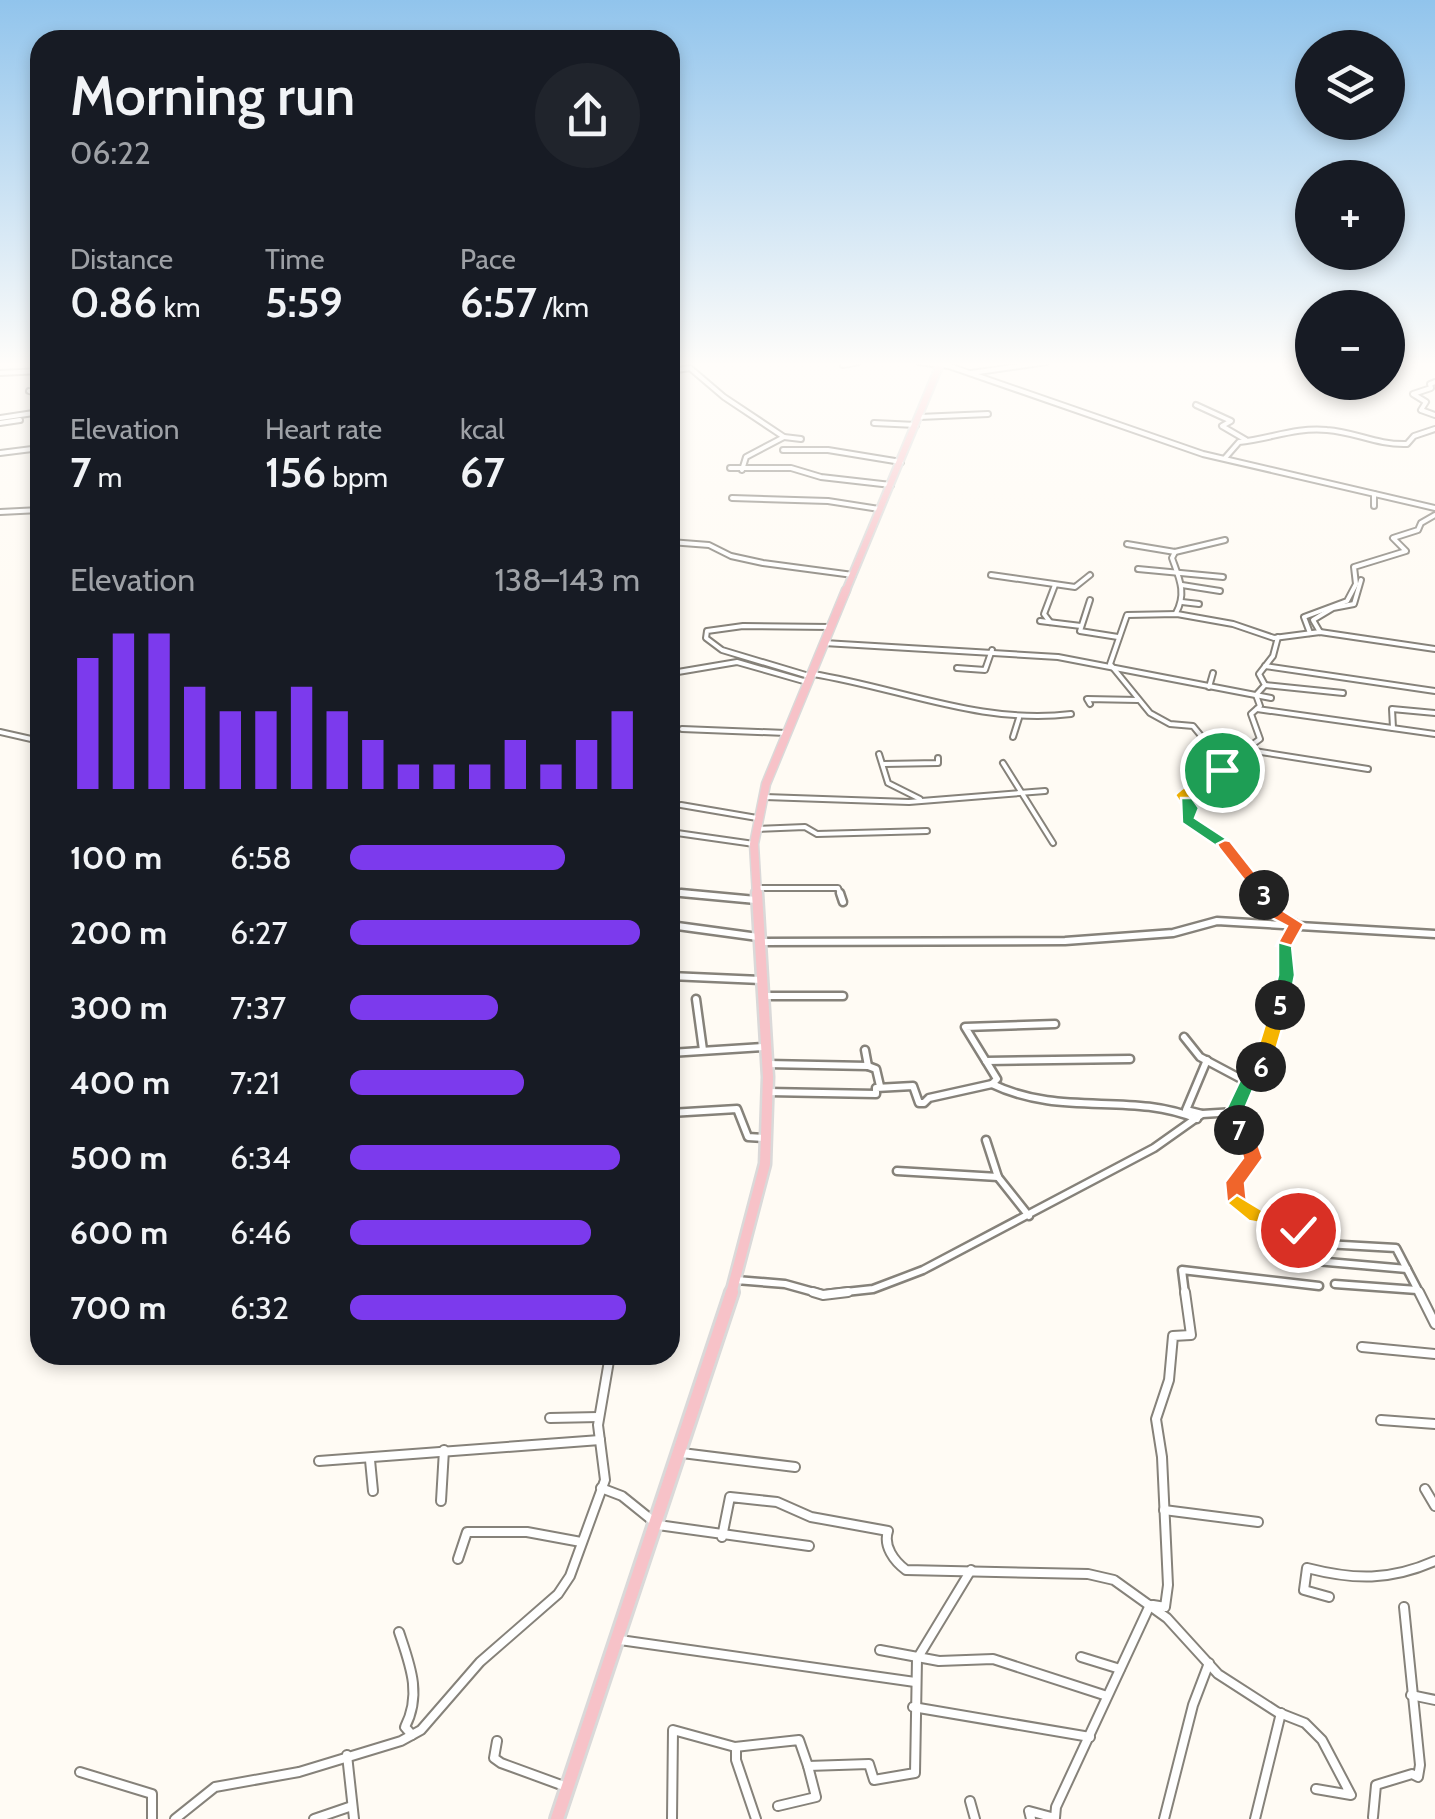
<!DOCTYPE html>
<meta charset="utf-8">
<style>
body{margin:0;font-family:Cabin,sans-serif;background:#20242c;color:#f1f3f6;height:100vh;display:flex;flex-direction:column;font-size:38px;white-space:nowrap}
*{box-sizing:border-box;margin:0}
p{font-size:32px;color:#9ea1a6}
.icon{flex:none;width:55px;height:55px;fill:none;stroke:currentColor;stroke-width:2;stroke-linecap:round;stroke-linejoin:round}
.map{position:relative;flex:1;overflow:hidden}
.panel{position:absolute;left:30px;top:30px;width:650px;height:1335px;display:flex;flex-direction:column;background:#171b24;border-radius:30px;box-shadow:0 5px 15px #0003}
.panel>*{flex:none}
.controls{position:absolute;left:1295px;top:30px;display:grid;gap:20px}
.controls a{display:grid;place-items:center;width:110px;height:110px;border-radius:50%;background:#171b24;box-shadow:0 5px 15px #0003;font-size:50px}
.pin{position:absolute;display:grid;place-items:center;width:85px;height:85px;color:#fff;margin:-42px;border:5px solid #fff;border-radius:50%;box-shadow:0 2px 10px #0007}
.km{position:absolute;width:50px;height:50px;margin:-25px;border-radius:50%;background:#222;color:#fff;font-size:28px;line-height:50px;text-align:center}
.round{display:grid;place-items:center;flex:none;width:105px;height:105px;border-radius:52px;background:#20242c}
.overview{display:flex;align-items:center;justify-content:space-between;height:170px;padding:0 40px}
h1{font-size:55px;font-weight:600;line-height:75px}
.metrics{display:grid;grid-template-columns:repeat(3,1fr);gap:15px;height:170px;padding:10px 40px}
.metrics div{display:grid;align-content:center}
.metrics b{font-size:42px;font-weight:600}
.metrics small{font-size:28px;font-weight:400}
.metrics p{font-size:28px}
.chart{height:280px;padding:20px 40px}
.chart p{display:flex;justify-content:space-between}
.chart svg{width:100%;height:180px;margin-top:10px;stroke:#7c3aed;stroke-width:6}
ul{padding:0 40px;list-style:none;font-size:32px}
li{display:grid;grid-template-columns:160px 120px 1fr;align-items:center;height:75px}
li i{height:25px;border-radius:12px;background:#7c3aed}
.map>svg:first-child{display:block}
.lines{fill:none;stroke-linecap:round;stroke-linejoin:round}
.minor-far2-casing{stroke:#86827a;stroke-width:8}
.minor-far1-casing{stroke:#86827a;stroke-width:11}
.minor-casing{stroke:#86827a;stroke-width:12}
.trunk-far3-casing{stroke:#dad9d9;stroke-width:10}
.trunk-far2-casing{stroke:#dad9d9;stroke-width:11}
.trunk-far1-casing{stroke:#dad9d9;stroke-width:15}
.trunk-casing{stroke:#dad9d9;stroke-width:18}
.minor-far2{stroke:#fff;stroke-width:4}
.minor-far1{stroke:#fff;stroke-width:6}
.minor{stroke:#fff;stroke-width:8}
.trunk-far3{stroke:#f7c2c8;stroke-width:6}
.trunk-far2{stroke:#f7c2c8;stroke-width:8}
.trunk-far1{stroke:#f7c2c8;stroke-width:10}
.trunk{stroke:#f7c2c8;stroke-width:12}
.split-1{fill:#f5b400;stroke:#fff;stroke-width:2.5}
.split-2{fill:#22a559;stroke:#fff;stroke-width:2.5}
.split-3{fill:#f0652b;stroke:#fff;stroke-width:2.5}
.split-4{fill:#f0652b;stroke:#fff;stroke-width:2.5}
.split-5{fill:#22a559;stroke:#fff;stroke-width:2.5}
.split-6{fill:#f5b400;stroke:#fff;stroke-width:2.5}
.split-7{fill:#22a559;stroke:#fff;stroke-width:2.5}
.split-8{fill:#f0652b;stroke:#fff;stroke-width:2.5}
.split-9{fill:#f5b400;stroke:#fff;stroke-width:2.5}
</style>
<div class="map">
<svg width="1435" height="1819" viewBox="0 0 1435 1819">
<rect width="100%" height="100%" fill="#fffbf4"/>
<g class="lines">
<g class="minor-far2-casing">
<g id="minor-far2">
<path d="M919 362 949 366 1203 454 1435 508"/>
<path d="M843 365 859 362"/>
<path d="M670 371 690 368 724 397 784 437 746 457 742 470"/>
<path d="M0 373 40 371"/>
<path d="M971 373 1047 362"/>
<path d="M1435 382 1430 384 1431 388 1413 394 1426 402 1421 410 1435 415"/>
<path d="M29 391 40 394"/>
<path d="M1196 405 1231 421 1222 426 1246 440"/>
<path d="M919 417 988 414"/>
<path d="M0 418 40 412"/>
<path d="M0 423 20 420"/>
<path d="M874 423 916 425"/>
<path d="M784 437 801 439"/>
<path d="M783 450H828L901 462"/>
<path d="M0 453 40 448"/>
<path d="M1225 458 1239 442C1270 439 1295 427 1327 430 1356 432 1376 445 1407 444L1414 436 1435 429"/>
<path d="M730 468H791L821 477 891 485"/>
<path d="M1374 494V506"/>
<path d="M732 498 828 501 879 509"/>
<path d="M0 512 40 510"/>
<path d="M670 542 709 545 731 556 763 563 853 575"/>
<path d="M1127 544 1175 552 1225 540"/>
<path d="M1175 552 1172 558C1179 578 1187 593 1176 613"/>
<path d="M1138 569 1223 577"/>
<path d="M991 575 1075 587 1090 575"/>
<path d="M1182 585 1220 591"/>
<path d="M1090 600 1080 631 1118 637"/>
<path d="M1182 602 1199 604"/>
<path d="M1040 621 1081 626"/>
<path d="M1050 622 1044 614 1055 585"/>
<path d="M1320 632 1313 620 1333 608 1354 604 1361 580"/>
<path d="M1310 633 1304 617 1347 601 1356 584 1354 567 1406 551 1393 538 1418 530 1421 523 1435 515"/>
<path d="M824 643 1058 657 1271 698"/>
<path d="M670 664 672 673 737 662 807 682"/>
<path d="M1265 666 1435 691"/>
<path d="M957 668 985 670 992 650"/>
<path d="M813 674C900 688 981 725 1071 714"/>
<path d="M809 676 722 650 706 638 707 631 743 626 830 627"/>
<path d="M1265 685 1343 693"/>
<path d="M1209 687 1213 673"/>
<path d="M1090 704 1087 699 1138 700"/>
<path d="M1257 709 1435 734"/>
<path d="M1393 728 1392 709 1435 713"/>
<path d="M682 729 786 733"/>
<path d="M0 732 40 741"/>
<path d="M1013 737 1019 718"/>
<path d="M1246 749 1260 739 1251 714 1260 706 1256 695 1265 685 1259 674 1273 656 1278 637"/>
<path d="M1248 750 1368 769"/>
<path d="M1227 751 1202 737 1193 726 1170 724 1150 713 1110 664 1127 615 1177 614 1233 624 1274 638 1320 632 1435 649"/>
<path d="M879 754 888 783 920 799"/>
<path d="M1003 763 1053 843"/>
<path d="M884 764 938 763V758"/>
<path d="M1222 770V778L1195 786 1182 795 1192 808 1187 820 1224 843 1263 896"/>
<path d="M765 797 909 802 1045 791"/>
<path d="M681 805 757 818"/>
<path d="M758 829 805 827 817 834 927 831"/>
<path d="M670 832 754 844"/>
<path d="M756 888H838L841 896"/>
<path d="M670 892 708 896"/>
</g>
</g>
<g class="minor-far1-casing">
<g id="minor-far1">
<path d="M681 893 756 900"/>
<path d="M840 893 843 902"/>
<path d="M670 925 758 937"/>
<path d="M762 942 1065 941 1173 933 1217 921 1435 934"/>
<path d="M670 976 761 980"/>
<path d="M766 996H843"/>
<path d="M696 999 703 1050"/>
<path d="M1184 1037 1200 1057 1247 1082"/>
<path d="M670 1053 763 1047"/>
<path d="M986 1061 1130 1059"/>
<path d="M767 1064 868 1066 865 1050"/>
<path d="M868 1066 876 1069 880 1086"/>
<path d="M992 1084C1063 1118 1130 1091 1197 1119"/>
<path d="M768 1092 876 1094V1088L913 1086 919 1103H924L929 1098 992 1084 997 1079 965 1027 1055 1024"/>
<path d="M1235 1112 1231 1121 1248 1139 1253 1159 1234 1186 1240 1207 1256 1216 1293 1222 1316 1261 1407 1269"/>
<path d="M670 1113 737 1109 748 1137 764 1138"/>
<path d="M1202 1114 1186 1110 1207 1060"/>
<path d="M986 1140 998 1177 1029 1216"/>
<path d="M897 1171 998 1177"/>
<path d="M1307 1243 1396 1248 1420 1294"/>
<path d="M736 1280 785 1284 821 1294"/>
<path d="M1335 1284 1417 1290"/>
<path d="M827 1294 873 1289 923 1270 1154 1148 1202 1114 1235 1112 1247 1082 1258 1074 1263 1063 1284 988V945L1296 924 1276 913 1261 893"/>
<path d="M1185 1294 1182 1270 1319 1286"/>
</g>
</g>
<g class="minor-casing">
<g id="minor">
<path d="M813 1292 823 1295 848 1292"/>
<path d="M1419 1292 1435 1324"/>
<path d="M1362 1347 1435 1354"/>
<path d="M550 1418 599 1417"/>
<path d="M1381 1420 1435 1424"/>
<path d="M682 1453 795 1467"/>
<path d="M370 1460 373 1491"/>
<path d="M319 1461 600 1440"/>
<path d="M601 1488 622 1496 658 1525 809 1546"/>
<path d="M1425 1489 1435 1506"/>
<path d="M441 1501 444 1450"/>
<path d="M1164 1510 1258 1522"/>
<path d="M722 1537 730 1497 777 1502 811 1517 888 1531C883 1546 894 1561 906 1570L1088 1574 1114 1580 1167 1618 1218 1674 1277 1712 1305 1723 1322 1740 1351 1795 1316 1789"/>
<path d="M458 1559 467 1532H527L581 1542"/>
<path d="M1329 1597 1304 1590 1307 1568C1354 1580 1390 1581 1435 1561"/>
<path d="M1153 1605 1165 1607 1168 1585 1162 1457 1156 1419 1169 1380 1173 1336 1191 1335 1185 1292"/>
<path d="M399 1632C410 1665 422 1694 405 1727L412 1735"/>
<path d="M620 1640 915 1682"/>
<path d="M880 1650 939 1661 993 1659 1107 1696"/>
<path d="M1081 1657 1120 1669"/>
<path d="M1411 1695 1435 1700"/>
<path d="M913 1707 1090 1737"/>
<path d="M497 1741 494 1758 501 1763 564 1786"/>
<path d="M736 1749V1760L756 1819"/>
<path d="M347 1755 354 1819"/>
<path d="M80 1772 152 1794V1819"/>
<path d="M970 1801 975 1819"/>
<path d="M778 1806 816 1797 808 1766"/>
<path d="M1373 1817 1376 1785 1412 1774 1418 1777 1420 1765 1404 1607"/>
<path d="M175 1819 215 1787 299 1772 401 1741 421 1730 480 1662 558 1594 570 1576 605 1480 598 1425 610 1355"/>
<path d="M314 1819 352 1806"/>
<path d="M672 1819 673 1730 735 1747 799 1740 808 1766 869 1764 874 1780 915 1773 917 1659 971 1570"/>
<path d="M1031 1819 1029 1811 1055 1818 1056 1807 1150 1605"/>
<path d="M1164 1819 1193 1705 1209 1663"/>
<path d="M1255 1819 1281 1713"/>
</g>
</g>
<g class="trunk-far3-casing">
<path id="trunk-far3" d="M845 593 941 362"/>
</g>
<g class="trunk-far2-casing">
<path id="trunk-far2" d="M757 896 754 844 766 784 846 590"/>
</g>
<g class="trunk-far1-casing">
<path id="trunk-far1" d="M731 1294 765 1164 768 1077 757 893"/>
</g>
<g class="trunk-casing">
<path id="trunk" d="M557 1819 732 1292"/>
</g>
<use href="#minor-far2" class="minor-far2"/>
<use href="#minor-far1" class="minor-far1"/>
<use href="#minor" class="minor"/>
<use href="#trunk-far3" class="trunk-far3"/>
<use href="#trunk-far2" class="trunk-far2"/>
<use href="#trunk-far1" class="trunk-far1"/>
<use href="#trunk" class="trunk"/>
</g>
<linearGradient id="sky" x2="0" y2="1"><stop stop-color="#91c4ec"/><stop offset="0.59" stop-color="#fffdfa"/><stop offset="1" stop-color="#fffdfa" stop-opacity="0"/></linearGradient>
<rect width="1435" height="617" fill="url(#sky)"/>
<path class="split-1" d="M1217 766H1227V781L1200 789 1190 796 1192 804H1181L1175 795C1186 783 1199 780 1215 775Z"/>
<path class="split-2" d="M1181 798H1192L1199 808 1195 818 1230 841V848H1219L1182 823Z"/>
<path class="split-3" d="M1225 840 1230 841 1270 892V899H1259L1219 848 1217 844Z"/>
<path class="split-4" d="M1259 892H1270L1282 910 1304 924 1290 949 1276 946 1287 926 1270 917 1256 895Z"/>
<path class="split-5" d="M1278 942 1292 946 1295 975 1289 1005 1280 1010 1271 1005 1278 975Z"/>
<path class="split-6" d="M1280 999 1289 1005 1271 1067 1261 1073 1255 1071 1252 1067 1271 1005Z"/>
<path class="split-7" d="M1261 1061 1271 1067 1255 1085 1241 1118 1248 1130 1239 1136 1232 1134 1222 1118 1241 1078Z"/>
<path class="split-8" d="M1239 1123 1255 1135 1263 1158 1245 1183 1247 1203 1237 1210 1227 1203 1225 1182 1243 1158 1239 1142 1229 1130Z"/>
<path class="split-9" d="M1237 1195 1262 1210 1300 1217 1308 1230 1298 1238 1286 1228 1249 1221 1227 1203Z"/>
</svg>
<div class="controls">
<a><svg class="icon" aria-label="layers" viewBox="0 0 24 24"><path d="M12 4l9 5-9 5-9-5zM3 14l9 5 9-5"/></svg></a>
<a>+</a>
<a>−</a>
</div>
<div class="pin" style="left:1222px;top:770px;background:#1e9e55"><svg class="icon" aria-label="arrive" viewBox="0 0 24 24"><path d="M6 21V4h12l-3 4 3 4H6"/></svg></div>
<div class="pin" style="left:1298px;top:1230px;background:#d93025"><svg class="icon" aria-label="check" viewBox="0 0 24 24"><path d="M5 12l5 5 9-10"/></svg></div>
<b class="km" style="left:1264px;top:895px">3</b>
<b class="km" style="left:1280px;top:1005px">5</b>
<b class="km" style="left:1261px;top:1067px">6</b>
<b class="km" style="left:1239px;top:1130px">7</b>
<section class="panel">
<div class="overview"><div><h1>Morning run</h1><p>06:22</p></div><a class="round"><svg class="icon" aria-label="share" viewBox="0 0 24 24"><path d="M12 15V3M7 8l5-5 5 5M5 13v7h14v-7"/></svg></a></div>
<div class="metrics">
<div><p>Distance</p><b>0.86<small> km</small></b></div>
<div><p>Time</p><b>5:59</b></div>
<div><p>Pace</p><b>6:57<small> /km</small></b></div>
</div>
<div class="metrics">
<div><p>Elevation</p><b>7<small> m</small></b></div>
<div><p>Heart rate</p><b>156<small> bpm</small></b></div>
<div><p>kcal</p><b>67</b></div>
</div>
<div class="chart"><p><span>Elevation</span>138–143 m</p>
<svg viewBox="0 0 160 44" preserveAspectRatio="none"><path d="M5 44V12M15 44V6M25 44V6M35 44V19M45 44V25M55 44V25M65 44V19M75 44V25M85 44V32M95 44V38M105 44V38M115 44V38M125 44V32M135 44V38M145 44V32M155 44V25"/></svg>
</div>
<ul>
<li><b>100 m</b>6:58<i style="width:74%"></i></li>
<li><b>200 m</b>6:27<i style="width:100%"></i></li>
<li><b>300 m</b>7:37<i style="width:51%"></i></li>
<li><b>400 m</b>7:21<i style="width:60%"></i></li>
<li><b>500 m</b>6:34<i style="width:93%"></i></li>
<li><b>600 m</b>6:46<i style="width:83%"></i></li>
<li><b>700 m</b>6:32<i style="width:95%"></i></li>
</ul>
</section>
</div>
